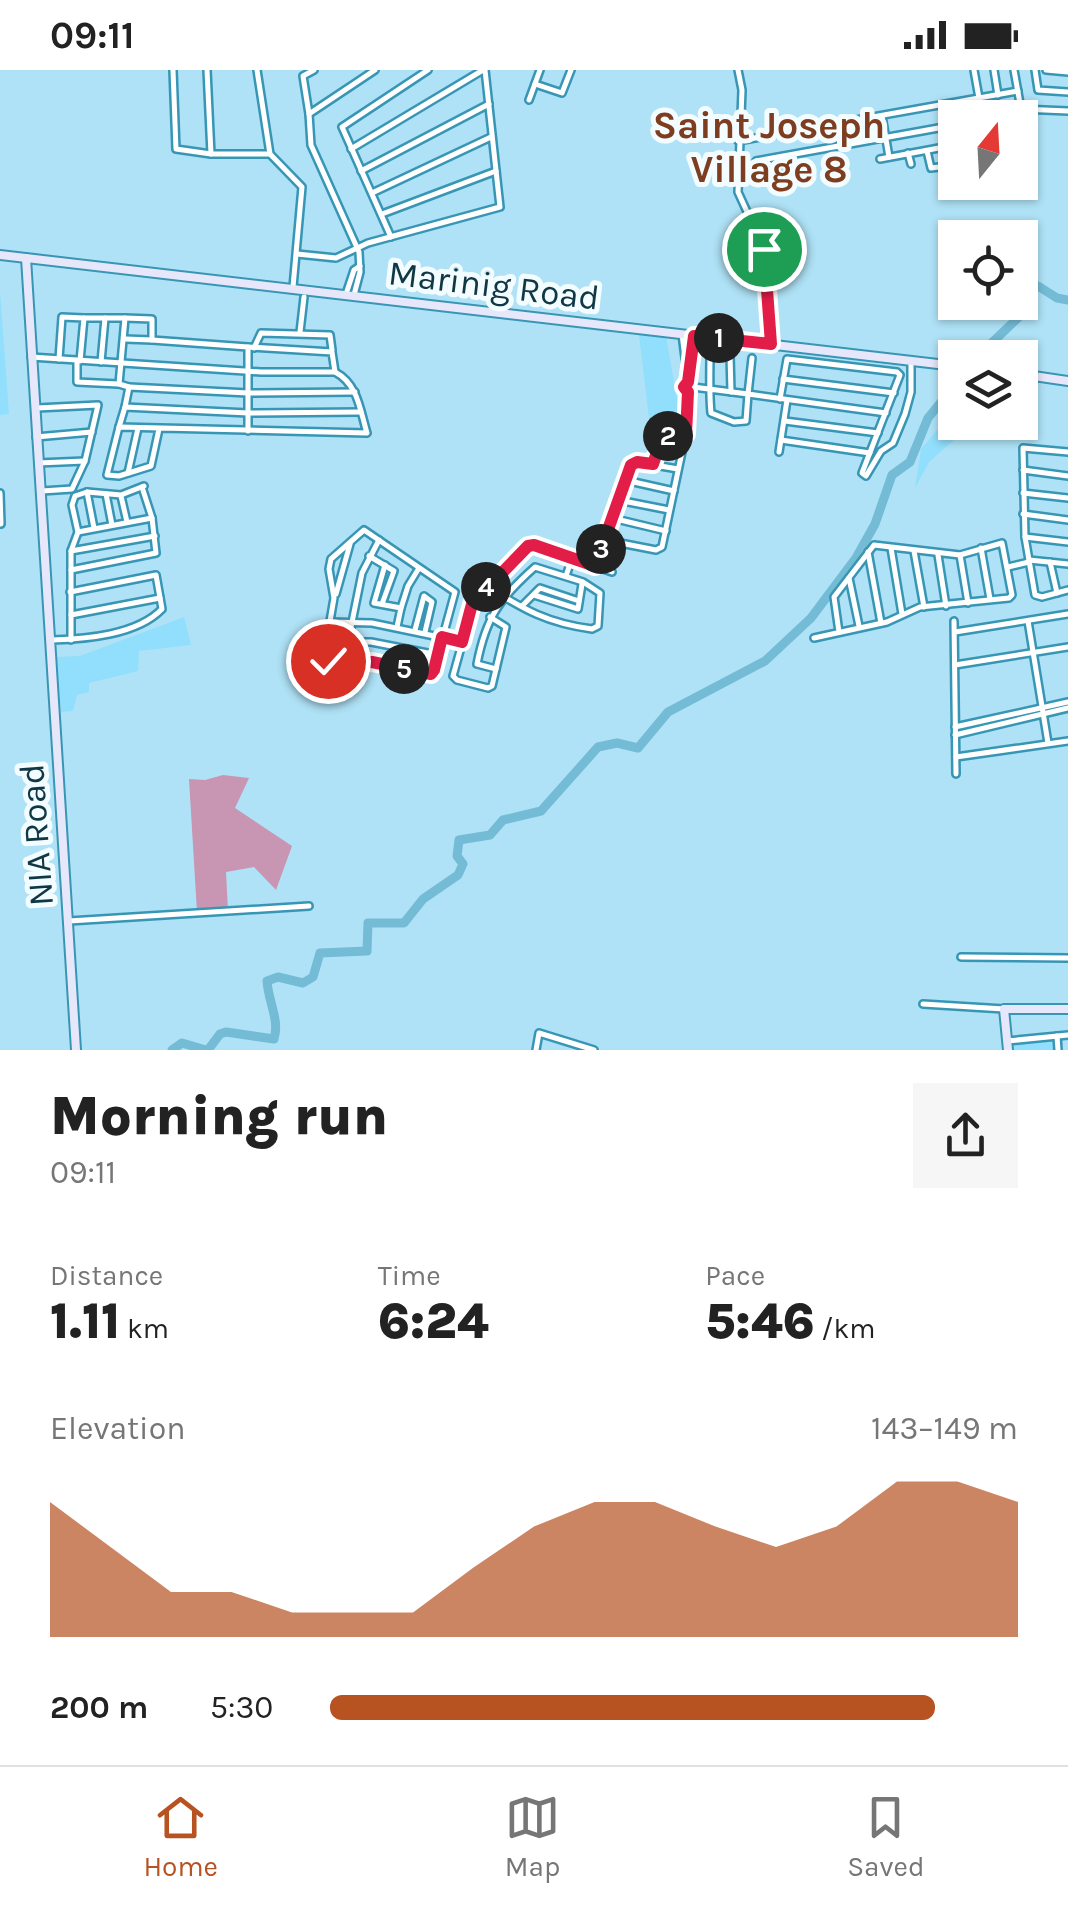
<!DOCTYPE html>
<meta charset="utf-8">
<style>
body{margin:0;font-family:Karla,sans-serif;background:#f6f6f6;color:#222;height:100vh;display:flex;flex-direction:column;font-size:38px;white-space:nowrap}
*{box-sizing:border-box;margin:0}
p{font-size:32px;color:#767676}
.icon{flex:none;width:55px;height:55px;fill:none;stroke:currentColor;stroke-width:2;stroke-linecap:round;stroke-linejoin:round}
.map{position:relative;height:980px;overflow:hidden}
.sheet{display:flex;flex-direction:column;background:#fff;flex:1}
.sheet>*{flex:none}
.needle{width:65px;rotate:18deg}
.tools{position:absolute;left:938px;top:30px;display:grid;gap:20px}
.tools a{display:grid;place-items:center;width:100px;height:100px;border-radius:0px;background:#fff;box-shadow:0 2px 8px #0004;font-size:50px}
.pin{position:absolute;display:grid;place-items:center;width:85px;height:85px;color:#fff;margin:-42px;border:5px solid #fff;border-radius:50%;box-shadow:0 2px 10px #0007}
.km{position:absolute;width:50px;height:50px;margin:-25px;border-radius:50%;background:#222;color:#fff;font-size:28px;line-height:50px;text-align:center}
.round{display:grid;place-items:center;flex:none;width:105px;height:105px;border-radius:0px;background:#f6f6f6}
.overview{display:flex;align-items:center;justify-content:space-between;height:170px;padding:0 50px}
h1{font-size:55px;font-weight:800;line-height:75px}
.figures{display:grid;grid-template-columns:repeat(3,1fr);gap:15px;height:170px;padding:10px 50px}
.figures div{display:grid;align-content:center}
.figures b{font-size:50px;font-weight:800}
.figures small{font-size:28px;font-weight:400}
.figures p{font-size:28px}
.chart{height:280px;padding:20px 50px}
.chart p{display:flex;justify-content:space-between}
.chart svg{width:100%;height:180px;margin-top:10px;fill:#b75221;opacity:.7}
ul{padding:0 50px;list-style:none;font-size:32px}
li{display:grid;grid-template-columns:160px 120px 1fr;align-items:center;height:75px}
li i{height:25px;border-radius:12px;background:#b75221}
.status{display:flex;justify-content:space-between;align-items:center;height:70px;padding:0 50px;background:#fff;direction:ltr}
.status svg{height:28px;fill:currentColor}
.dock{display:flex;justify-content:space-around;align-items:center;height:140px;border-top:2px solid #e0e0e0;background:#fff;font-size:28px;color:#767676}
.dock a{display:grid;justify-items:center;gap:5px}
.dock .on{color:#b75221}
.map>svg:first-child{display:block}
.built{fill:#91dffc}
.green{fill:#c895b2}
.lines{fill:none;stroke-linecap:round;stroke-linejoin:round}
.river{stroke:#74bbd6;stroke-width:9}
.street-casing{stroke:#3896b5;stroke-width:10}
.secondary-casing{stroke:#3896b5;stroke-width:12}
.street{stroke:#fff;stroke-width:5}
.secondary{stroke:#e7e7fb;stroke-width:8}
.route-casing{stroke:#fff;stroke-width:20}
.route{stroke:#e11d48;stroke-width:12}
.labels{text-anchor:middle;stroke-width:10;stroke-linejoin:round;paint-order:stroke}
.street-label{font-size:35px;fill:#0f3744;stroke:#f3fcff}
.neighbourhood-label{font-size:38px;font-weight:bold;fill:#7e3d1f;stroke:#f3fcff}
</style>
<div class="status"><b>09:11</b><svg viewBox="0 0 49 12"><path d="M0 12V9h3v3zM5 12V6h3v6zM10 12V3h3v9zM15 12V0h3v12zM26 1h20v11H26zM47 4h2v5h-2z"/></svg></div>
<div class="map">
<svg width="1068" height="980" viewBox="0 0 1068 980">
<rect width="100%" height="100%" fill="#afe2f6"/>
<g class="built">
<path d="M0 221 9 344 0 345Z"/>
<path d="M639 265 666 266 680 347 649 348Z"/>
<path d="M955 340V352L973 353 929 392 915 418 921 379Z"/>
<path d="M184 547 191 575 139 581 138 601 89 613V622L77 625 73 641 61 642 56 587 80 586Z"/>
<path d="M1054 968 1055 980H1011V972Z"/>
</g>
<path class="green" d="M223 705 249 708 235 738 292 776 276 820 254 797 226 802 228 841 197 842 189 709 205 710Z"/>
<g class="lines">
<g class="river">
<path d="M976 288 1022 244 1030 218 1038 216 1057 228 1068 230"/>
<path d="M172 980 182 973 206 980"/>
<path d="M208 980 220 964 226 962 274 969C280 950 268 931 267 911L278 907 303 913 313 907 320 883 367 881 368 853H404L423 829 458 805 463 794 457 786 459 770 490 765 503 750 541 741 598 677 617 673 638 678 668 642 765 591 811 548 856 488 875 454 892 405 910 392 928 348 955 315"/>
</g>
<g class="street-casing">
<g id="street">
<path d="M173 0 176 79 211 84H270"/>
<path d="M207 0 211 84"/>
<path d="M257 0 270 84 302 117 293 217"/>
<path d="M738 0 742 20 738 122 764 179 771 274"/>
<path d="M974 0 979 28"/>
<path d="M994 0 998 25"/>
<path d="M1014 0 1021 39"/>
<path d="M1035 0 1038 20 1068 22"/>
<path d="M1046 0 1068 2"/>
<path d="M535 14 562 23 571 0"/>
<path d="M529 30 540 0"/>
<path d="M309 44 303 6 314 0"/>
<path d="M882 46 889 87"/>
<path d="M994 48 1020 42 1021 39 1068 41"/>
<path d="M738 71 1018 21"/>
<path d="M351 79 483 0"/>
<path d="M927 81 931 98 955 95"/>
<path d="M908 83 911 94"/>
<path d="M880 89 955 75"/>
<path d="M756 91 955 55"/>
<path d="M361 101 489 34"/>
<path d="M372 123 491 67"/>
<path d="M382 144 496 101"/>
<path d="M391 167 342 57 428 0"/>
<path d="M297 184 336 188 368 173 500 137 485 0"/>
<path d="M346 224 354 200 360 196"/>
<path d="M354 225 360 202 359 182 311 75 309 44 375 0"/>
<path d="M84 248H105L101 292"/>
<path d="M105 248H125L119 314 129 317"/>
<path d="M300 262 304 227"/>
<path d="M682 264 686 296"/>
<path d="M125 269 152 270V249L125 248"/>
<path d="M152 270 248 277V361"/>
<path d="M248 277 332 282 335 302"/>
<path d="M254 278 261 263 330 265 332 280"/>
<path d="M730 285 731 322"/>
<path d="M31 287 261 302H335C358 314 360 340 367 363L119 357 107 405 119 406 151 396 159 359"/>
<path d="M752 288 748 324 886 343"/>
<path d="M59 289 62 247 84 248 80 291"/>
<path d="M77 291V312L118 314"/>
<path d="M783 309 894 323"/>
<path d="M687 312 693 266"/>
<path d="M689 312 693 317 689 322 684 317Z"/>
<path d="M693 317 748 324 746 351 734 352 711 343C709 323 710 303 710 283"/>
<path d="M780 329 787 289 897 302 900 305 862 403 866 406 881 381 893 373 905 344 911 322V291"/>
<path d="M125 337 129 317 248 323 355 322"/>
<path d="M37 338 98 335 85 391 72 419 42 421"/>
<path d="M785 351 878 363"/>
<path d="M119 357 125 337 248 343 360 342"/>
<path d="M36 367 92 362"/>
<path d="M781 370 870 383"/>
<path d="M779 382 787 330"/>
<path d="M1068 382 1023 378 1025 467 1035 525 1042 527 1068 520"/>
<path d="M38 393 85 391"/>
<path d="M653 394 662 368 685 364"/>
<path d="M1023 400 1068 406"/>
<path d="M128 403 138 358"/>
<path d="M625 410 674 421"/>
<path d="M87 422 94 458"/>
<path d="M0 423 1 454"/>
<path d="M1023 423 1068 428"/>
<path d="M106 424 112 455"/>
<path d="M121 426 127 452"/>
<path d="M618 430 669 440"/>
<path d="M1023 444 1068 450"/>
<path d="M612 448 666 461"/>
<path d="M364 460 455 522 433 603 372 592 333 594 328 591 325 580 334 528 329 499 331 489Z"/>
<path d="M78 462 152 448"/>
<path d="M1025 467 1068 472"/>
<path d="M379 470 362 503 348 572H371L438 585"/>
<path d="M605 470 656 480 662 477 689 349V322"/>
<path d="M891 478 902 544"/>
<path d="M981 478 990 529"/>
<path d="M71 481 155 466"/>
<path d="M914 481 924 537"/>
<path d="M868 482 881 553"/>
<path d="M938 485 946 536"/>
<path d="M960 485 968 533"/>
<path d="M369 486 394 501 382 534"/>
<path d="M1029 490 1068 494"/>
<path d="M1050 492 1057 523"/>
<path d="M385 495 374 533 401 538 397 557"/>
<path d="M595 496 631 395 637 392 678 399"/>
<path d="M1008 497 1029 492"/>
<path d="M71 500 156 483 152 448 142 417"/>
<path d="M566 506 572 488"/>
<path d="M849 508 859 556"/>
<path d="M486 516C525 540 547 553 592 559L598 556 600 523 583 512 535 497C500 528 486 547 477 594L496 599"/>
<path d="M336 524 350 474"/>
<path d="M534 525 578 539 582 514"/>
<path d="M522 536 540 518 579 531"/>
<path d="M401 538 408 516 419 498"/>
<path d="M71 545 160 528"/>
<path d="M490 547 506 557 492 616 488 618 457 610 453 606 473 534 528 477 534 475 612 502"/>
<path d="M954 551 956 704"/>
<path d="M1028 551 1048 673"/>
<path d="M330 552 372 553 463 572"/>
<path d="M415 560 424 526 432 532 425 562"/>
<path d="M955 562 1068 544"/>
<path d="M814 568 887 552 920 537 1009 528 1012 525 1002 473 960 485 874 475 834 527 839 562"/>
<path d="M52 570C86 569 137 565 162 539L156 505 70 522"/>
<path d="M71 570V481L78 462 72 435 75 426 87 422 121 425 144 416"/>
<path d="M955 595 1068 577"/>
<path d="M422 603 427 584"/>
<path d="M955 657 1068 632"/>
<path d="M955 665 1068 638"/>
<path d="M956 687 1068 671"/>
<path d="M69 851 309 836"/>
<path d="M961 887 1068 888"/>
<path d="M923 934 1004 939"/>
<path d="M1057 966 1058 980"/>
<path d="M1007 971 1068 965"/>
<path d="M536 980 539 963 594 980"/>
</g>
</g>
<g class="secondary-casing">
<g id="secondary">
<path d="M0 185 955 296"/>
<path d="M26 188 76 980"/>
<path d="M1020 304 1068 311"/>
<path d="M1008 980 1004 939H1068"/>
</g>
</g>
<use href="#street" class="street"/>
<use href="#secondary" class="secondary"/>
</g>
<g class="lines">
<g class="route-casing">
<path id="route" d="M328 591 332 594 372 592 431 604 434 600 442 567 462 572 472 534 528 476 534 475 595 496 631 395 637 392 653 394 662 368 686 364 688 322 684 317 688 312 694 266 771 274 764 179"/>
</g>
<use href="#route" class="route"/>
</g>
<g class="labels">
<g class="street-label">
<text transform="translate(494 215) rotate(7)" y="12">Marinig Road</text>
<text transform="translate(36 765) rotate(-94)" y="12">NIA Road</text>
</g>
<g class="neighbourhood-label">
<text x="769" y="68">Saint Joseph<tspan x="769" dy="44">Village 8</tspan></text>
</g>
</g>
</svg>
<div class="tools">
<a><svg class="needle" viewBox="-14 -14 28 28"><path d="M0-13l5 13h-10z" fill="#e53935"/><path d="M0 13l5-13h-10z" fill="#767676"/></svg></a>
<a><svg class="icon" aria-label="locate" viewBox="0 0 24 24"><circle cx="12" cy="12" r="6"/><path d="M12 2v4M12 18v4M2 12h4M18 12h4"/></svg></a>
<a><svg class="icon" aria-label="layers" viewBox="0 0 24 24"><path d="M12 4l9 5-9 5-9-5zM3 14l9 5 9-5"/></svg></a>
</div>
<div class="pin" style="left:764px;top:179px;background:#1e9e55"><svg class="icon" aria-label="arrive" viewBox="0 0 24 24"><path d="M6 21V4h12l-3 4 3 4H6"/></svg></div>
<div class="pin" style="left:328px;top:591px;background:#d93025"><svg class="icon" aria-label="check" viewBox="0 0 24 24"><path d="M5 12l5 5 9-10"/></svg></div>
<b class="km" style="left:719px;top:268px">1</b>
<b class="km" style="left:668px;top:366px">2</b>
<b class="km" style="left:601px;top:479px">3</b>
<b class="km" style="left:486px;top:517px">4</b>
<b class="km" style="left:404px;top:599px">5</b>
</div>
<section class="sheet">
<div class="overview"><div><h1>Morning run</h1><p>09:11</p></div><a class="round"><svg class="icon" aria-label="share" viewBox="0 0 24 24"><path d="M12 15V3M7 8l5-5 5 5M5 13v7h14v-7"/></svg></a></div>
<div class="figures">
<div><p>Distance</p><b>1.11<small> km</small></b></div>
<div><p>Time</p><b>6:24</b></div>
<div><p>Pace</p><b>5:46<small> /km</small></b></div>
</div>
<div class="chart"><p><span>Elevation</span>143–149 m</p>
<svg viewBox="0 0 160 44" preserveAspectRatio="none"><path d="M0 44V11L10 22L20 33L30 33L40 38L50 38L60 38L70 27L80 17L90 11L100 11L110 17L120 22L130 17L140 6L150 6L160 11V44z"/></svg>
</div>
<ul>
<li><b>200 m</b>5:30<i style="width:88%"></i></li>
</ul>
</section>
<nav class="dock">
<a class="on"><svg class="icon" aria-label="home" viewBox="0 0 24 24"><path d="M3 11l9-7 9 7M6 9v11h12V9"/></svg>Home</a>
<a><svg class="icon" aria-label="map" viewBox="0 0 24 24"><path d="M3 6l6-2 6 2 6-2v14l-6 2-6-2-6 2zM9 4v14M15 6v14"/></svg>Map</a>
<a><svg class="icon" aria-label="saved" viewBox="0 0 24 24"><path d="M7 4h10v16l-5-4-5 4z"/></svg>Saved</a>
</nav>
